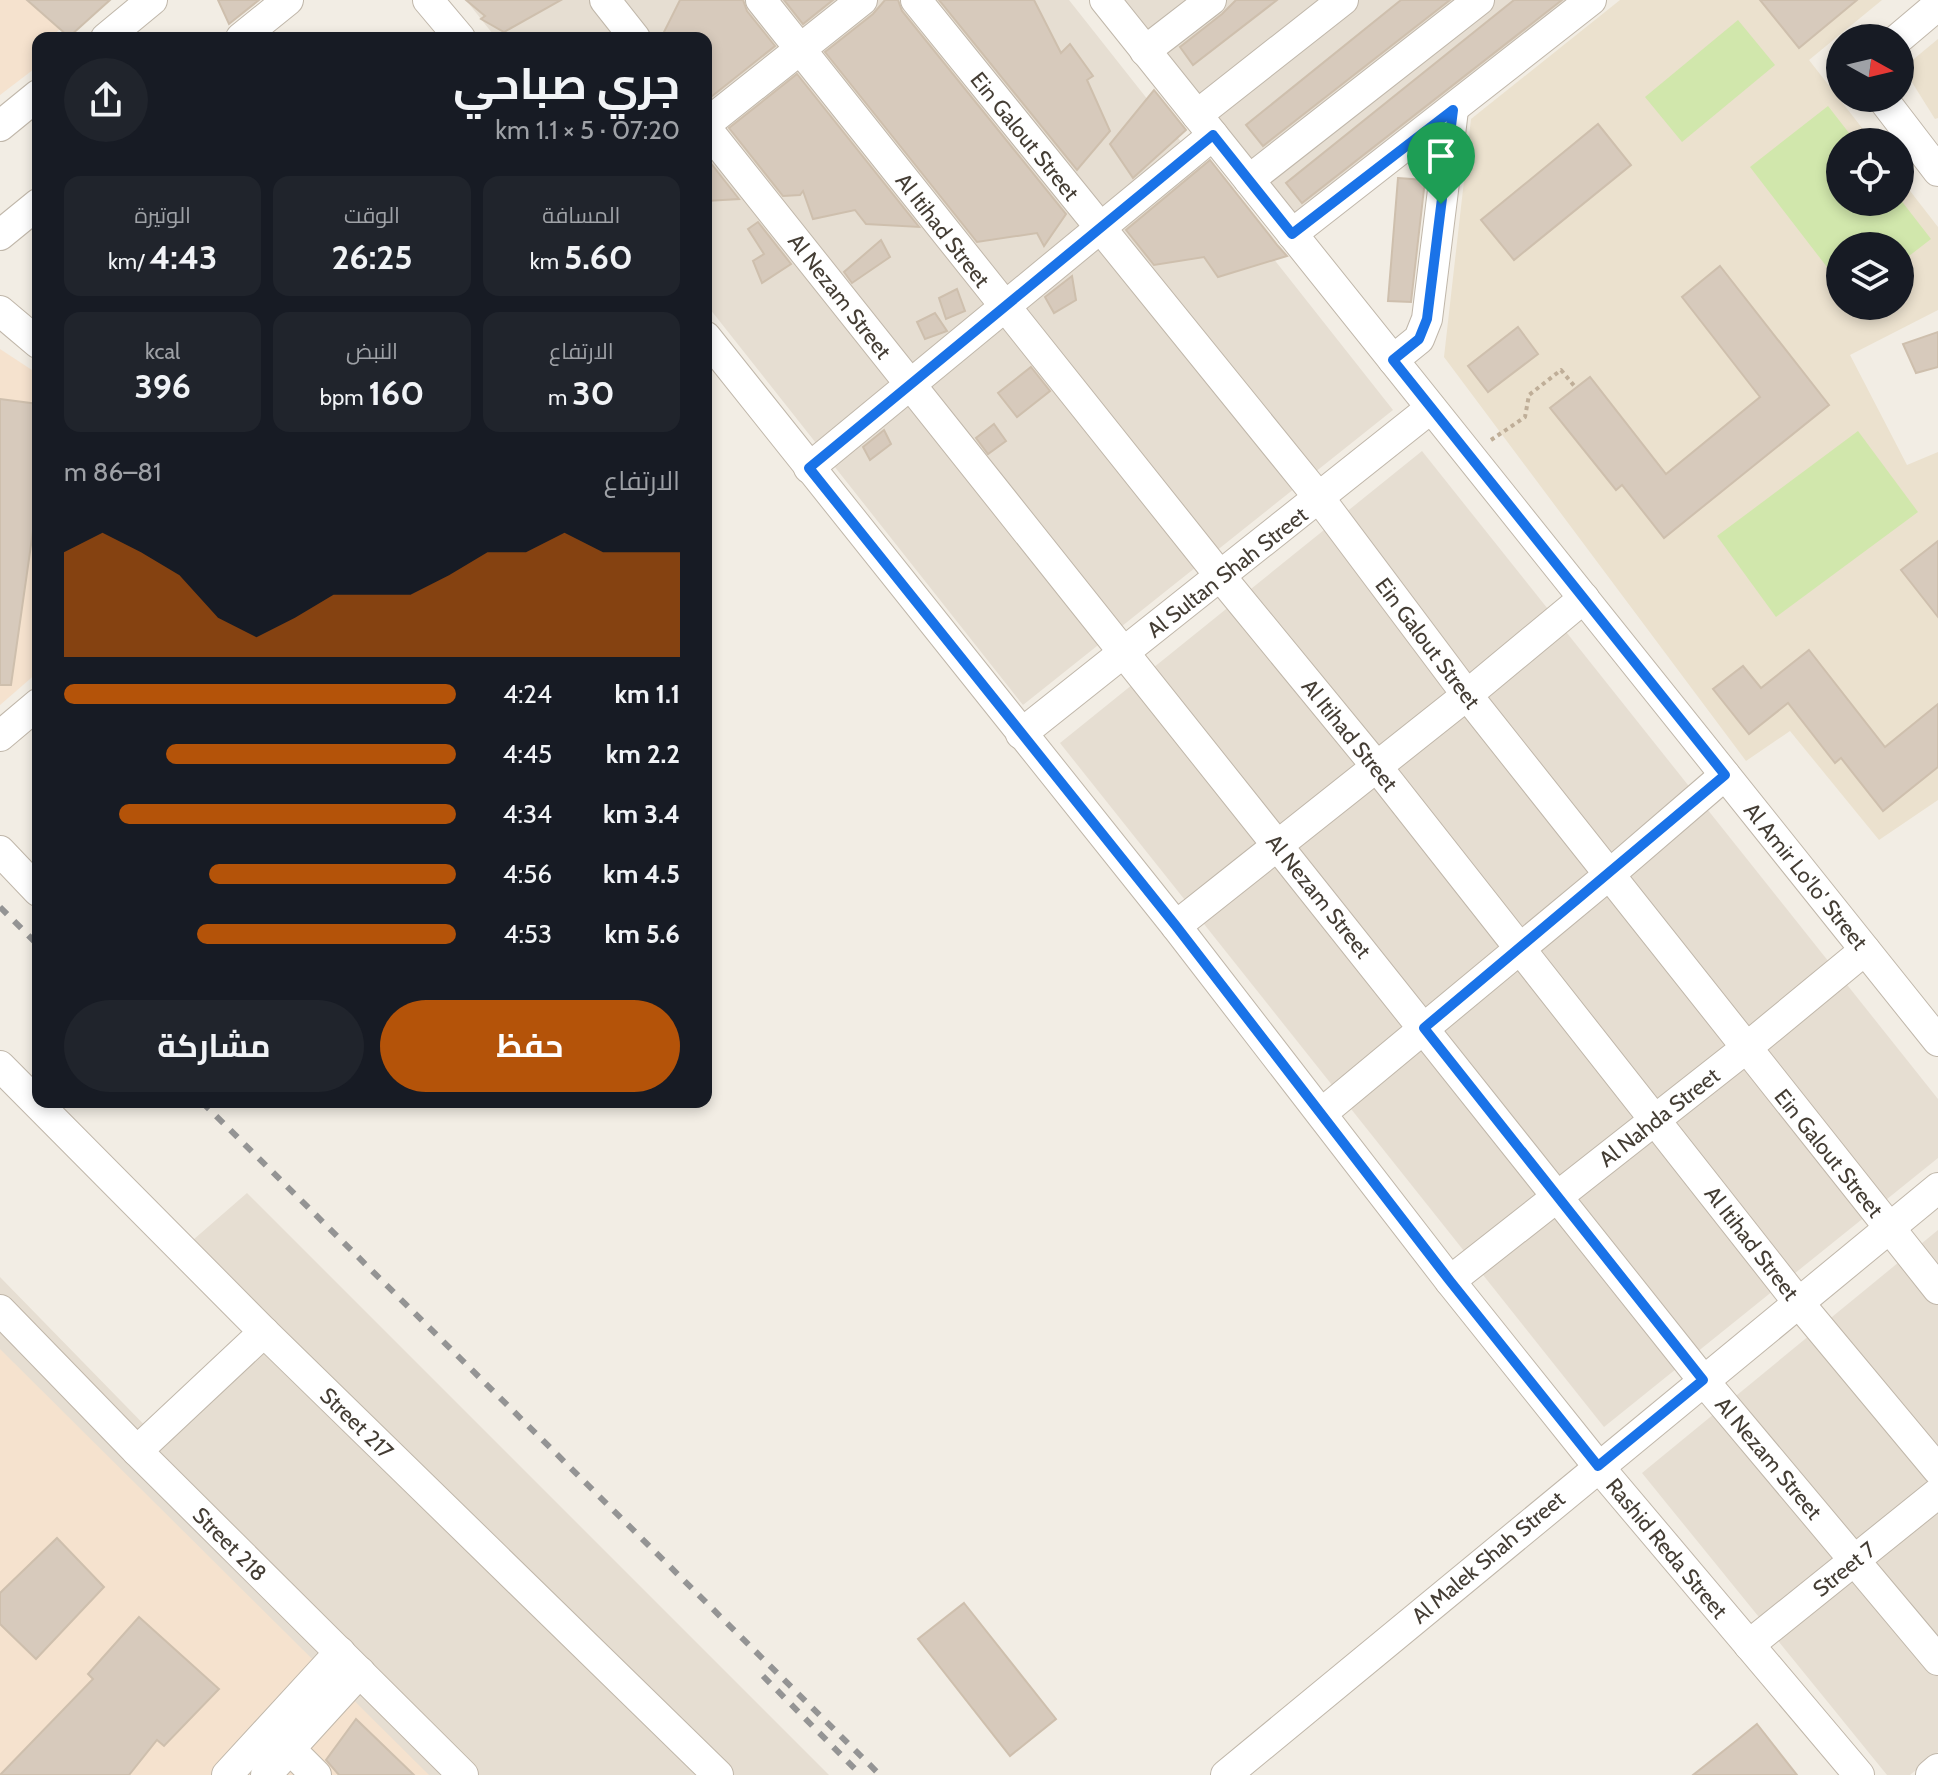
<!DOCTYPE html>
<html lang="ar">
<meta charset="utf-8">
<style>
body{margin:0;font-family:Cabin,Cairo,sans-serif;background:#20242c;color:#f1f3f6;direction:rtl;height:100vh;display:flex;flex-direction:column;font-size:30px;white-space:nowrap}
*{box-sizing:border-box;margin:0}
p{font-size:26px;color:#9ea1a6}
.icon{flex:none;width:44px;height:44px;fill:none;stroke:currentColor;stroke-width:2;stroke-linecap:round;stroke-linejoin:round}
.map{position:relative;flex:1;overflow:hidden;direction:ltr}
.sheet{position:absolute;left:32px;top:32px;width:680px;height:1076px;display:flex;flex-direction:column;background:#171b24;border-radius:16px;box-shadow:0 4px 12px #0003;direction:rtl}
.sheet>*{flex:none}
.needle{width:52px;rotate:98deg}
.buttons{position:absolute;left:1826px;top:24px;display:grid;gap:16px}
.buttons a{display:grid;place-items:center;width:88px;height:88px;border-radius:50%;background:#171b24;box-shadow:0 4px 12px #0003;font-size:40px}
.pin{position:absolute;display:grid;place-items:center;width:68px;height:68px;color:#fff;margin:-82px -34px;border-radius:50% 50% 50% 0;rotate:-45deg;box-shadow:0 0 8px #0007}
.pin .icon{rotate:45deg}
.round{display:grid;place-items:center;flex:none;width:84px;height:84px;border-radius:42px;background:#20242c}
.overview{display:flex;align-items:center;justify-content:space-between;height:136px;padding:0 32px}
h1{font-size:44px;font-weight:700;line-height:60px}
.stats{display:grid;grid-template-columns:repeat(3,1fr);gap:12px;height:136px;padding:8px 32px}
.stats div{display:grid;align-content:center;border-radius:16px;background:#20242c;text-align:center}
.stats b{font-size:34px;font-weight:700}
.stats small{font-size:22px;font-weight:400}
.stats p{font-size:22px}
.chart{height:224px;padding:16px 32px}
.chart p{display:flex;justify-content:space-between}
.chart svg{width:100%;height:144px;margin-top:8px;fill:#b45309;opacity:.7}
.cta{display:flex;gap:16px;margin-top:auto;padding:16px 32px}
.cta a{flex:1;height:92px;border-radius:48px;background:#b45309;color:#fff;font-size:32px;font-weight:700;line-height:92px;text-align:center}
.cta a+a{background:#20242c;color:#f1f3f6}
ul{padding:0 32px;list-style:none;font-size:26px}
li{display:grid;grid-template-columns:128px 96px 1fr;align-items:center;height:60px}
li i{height:20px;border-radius:10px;background:#b45309}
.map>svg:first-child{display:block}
.residential{fill:#e6ded2}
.commercial{fill:#f5e2ce}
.education{fill:#ebe1ce;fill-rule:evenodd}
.green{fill:#d1e7ac}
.building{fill:#d7cabc;stroke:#cebfad;stroke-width:2}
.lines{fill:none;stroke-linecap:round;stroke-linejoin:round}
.minor-casing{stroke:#c0b7aa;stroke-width:32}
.path{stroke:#bfae98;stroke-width:4;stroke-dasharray:4 4;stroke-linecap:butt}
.minor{stroke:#fff;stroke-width:30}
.rail{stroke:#949494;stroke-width:6;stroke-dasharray:10 10;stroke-linecap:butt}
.route-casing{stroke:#fff;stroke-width:16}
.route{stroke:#1a73e8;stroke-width:10}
.labels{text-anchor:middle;stroke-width:8;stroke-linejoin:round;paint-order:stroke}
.street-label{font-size:22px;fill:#443d34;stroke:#fff}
</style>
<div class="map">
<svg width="1938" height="1775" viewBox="0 0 1938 1775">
<rect width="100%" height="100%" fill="#f2ede4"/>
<g class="residential">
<path d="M466 0H1069L1393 410 1023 705 706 304V38H496Z"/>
<path d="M1120 0H1598L1303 235Z"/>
<path d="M1422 451 1938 1099V1158L1604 1427 1060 743Z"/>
<path d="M247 1193 829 1775H0V1277L161 1442 281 1328 193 1240Z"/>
<path d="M1938 1230V1752L1910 1775H1887L1642 1473Z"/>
</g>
<g class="commercial">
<path d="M0 0H97L49 38H38V66L0 95Z"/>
<path d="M0 349 38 374V672L0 705Z"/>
<path d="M0 1349 429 1775H0Z"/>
</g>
<g class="education">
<path d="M1620 0H1882L1809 60 1873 142H1840V202H1900V178L1938 227V310L1850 355 1907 465 1938 452V800L1879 840 1790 731 1746 761 1444 357 1471 119ZM1840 246H1900V306H1840Z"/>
<path d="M1938 39V118L1935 119 1903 68Z"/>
</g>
<g class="green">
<path d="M1738 20 1775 65 1682 142 1645 97Z"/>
<path d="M1828 106 1856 142H1840V202H1900V199L1931 239 1900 263V246H1840V284L1750 167Z"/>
<path d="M1858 431 1918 512 1776 617 1717 536Z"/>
</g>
<g class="building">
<path d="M27 0H110L69 37Z"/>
<path d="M218 0H259L229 24Z"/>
<path d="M466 0H561L504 32 481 19 485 16Z"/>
<path d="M680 0H743L747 11 775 46 706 101V38H661Z"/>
<path d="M784 0H833L803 24Z"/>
<path d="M885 0H898L902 11 1066 214 1044 246 1037 233 977 242 825 52 873 14Z"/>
<path d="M939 0H1034L1061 53 1070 44 1093 76 1087 80 1110 131 1077 170Z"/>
<path d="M1236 0H1277L1193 65 1180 47 1222 14Z"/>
<path d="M1401 0H1450L1263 146 1246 125Z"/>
<path d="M1514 0H1562L1302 203 1286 183Z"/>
<path d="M1760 0H1857L1799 48Z"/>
<path d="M797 74 919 227 866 224 855 210 813 219 803 191 800 195 783 196 729 128Z"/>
<path d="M1154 90 1186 130 1133 178 1110 144Z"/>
<path d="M1598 124 1631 165 1514 260 1481 220Z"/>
<path d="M706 157 739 199 706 201Z"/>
<path d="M1210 160 1278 246 1287 256 1218 277 1204 257 1154 265 1126 230Z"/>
<path d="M1398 178 1425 180 1411 302 1388 301Z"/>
<path d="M758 222 791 264 762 283 753 261 764 254 748 229Z"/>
<path d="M881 240 890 257 852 283 844 272Z"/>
<path d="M1720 266 1829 405 1664 538 1622 485 1616 490 1550 408 1590 377 1666 474 1760 397 1682 297Z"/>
<path d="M1072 276 1076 300 1054 313 1045 297Z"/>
<path d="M957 289 965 311 946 319 939 298Z"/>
<path d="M935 313 947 331 925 339 917 322Z"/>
<path d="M1518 327 1538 354 1488 392 1468 366Z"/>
<path d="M1938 332V367L1916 373 1903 344Z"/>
<path d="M1031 367 1050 391 1017 417 998 393Z"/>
<path d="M0 399 38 404V496L11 685H0Z"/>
<path d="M994 424 1006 441 988 454 976 438Z"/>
<path d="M884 430 891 444 870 460 863 447Z"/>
<path d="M1938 541V617L1901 570Z"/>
<path d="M1809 650 1885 747 1938 704V767L1883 811 1841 758 1835 763 1788 703 1749 734 1713 689 1743 666 1761 688Z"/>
<path d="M57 1538 104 1587 36 1659 0 1624V1593Z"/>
<path d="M964 1603 1056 1719 1010 1756 918 1639Z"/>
<path d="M139 1617 219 1689 164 1746 157 1740 129 1775H0L93 1679 88 1674Z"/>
<path d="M356 1719 414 1775H339L326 1760Z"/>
<path d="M1757 1724 1797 1775H1693L1736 1741Z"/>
</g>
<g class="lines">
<g class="minor-casing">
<g id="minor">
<path d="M428 0 460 38"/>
<path d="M605 0 635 38"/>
<path d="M761 0 1221 577 1377 767 1798 1302 1938 1470"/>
<path d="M916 0 1320 499 1467 695 1938 1289"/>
<path d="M1105 0 1938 1041"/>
<path d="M106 38 152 0"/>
<path d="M241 38 288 0"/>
<path d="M1899 38 1938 5"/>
<path d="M1145 51 1211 0"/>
<path d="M1882 98 1938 171"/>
<path d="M1197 115 1343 0"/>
<path d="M706 124 862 0"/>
<path d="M0 126 38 95"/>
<path d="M706 128 1703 1380 1938 1660"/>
<path d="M1249 180 1479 0"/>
<path d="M1292 234 1591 0"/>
<path d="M0 235 38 204"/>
<path d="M0 311 38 343"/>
<path d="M706 337 1176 926 1450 1281 1598 1466 1859 1775"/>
<path d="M1393 360 1419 339 1427 319 1453 110"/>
<path d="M809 468 1213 135"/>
<path d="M1021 734 1431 408"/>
<path d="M0 736 38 704"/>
<path d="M0 851 38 891"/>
<path d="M1176 926 1467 695 1584 598"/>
<path d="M0 1066 264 1332 718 1775"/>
<path d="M1322 1113 1610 874 1725 775"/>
<path d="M1450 1281 1745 1049 1865 950"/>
<path d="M0 1310 137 1451 463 1775"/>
<path d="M137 1451 264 1332"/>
<path d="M1749 1645 1938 1493"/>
<path d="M290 1749 316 1775"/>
<path d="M227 1775 340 1652"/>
<path d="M266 1775 360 1672"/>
<path d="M1226 1775 1938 1188"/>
<path d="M1931 1775 1938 1769"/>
</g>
</g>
<path class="path" d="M1491 440 1525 417 1529 395 1561 370 1576 388"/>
<use href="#minor" class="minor"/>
<g class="rail">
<path d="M0 907 38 945"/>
<path d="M202 1102 880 1775"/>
<path d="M763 1676 861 1775"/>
</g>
</g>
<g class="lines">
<g class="route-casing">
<path id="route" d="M1453 110 1427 319 1419 339 1393 360 1725 775 1424 1028 1703 1380 1598 1466 1450 1281 1176 926 809 468 1213 135 1292 234Z"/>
</g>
<use href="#route" class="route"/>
</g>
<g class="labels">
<g class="street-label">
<text transform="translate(1025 136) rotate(51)" y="8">Ein Galout Street</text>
<text transform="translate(943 230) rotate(52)" y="8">Al Itihad Street</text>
<text transform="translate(840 296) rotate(52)" y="8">Al Nezam Street</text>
<text transform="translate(1227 572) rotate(-38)" y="8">Al Sultan Shah Street</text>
<text transform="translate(1428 643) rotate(53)" y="8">Ein Galout Street</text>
<text transform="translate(1350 735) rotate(51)" y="8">Al Itihad Street</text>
<text transform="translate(1806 876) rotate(51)" y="8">Al Amir Lo'lo' Street</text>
<text transform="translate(1319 896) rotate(51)" y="8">Al Nezam Street</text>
<text transform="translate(1659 1117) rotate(-38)" y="8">Al Nahda Street</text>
<text transform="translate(1829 1153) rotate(51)" y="8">Ein Galout Street</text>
<text transform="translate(1752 1243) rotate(52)" y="8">Al Itihad Street</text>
<text transform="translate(357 1423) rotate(44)" y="8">Street 217</text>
<text transform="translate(1769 1458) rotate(50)" y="8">Al Nezam Street</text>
<text transform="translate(230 1544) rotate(45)" y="8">Street 218</text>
<text transform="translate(1667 1548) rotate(50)" y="8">Rashid Reda Street</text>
<text transform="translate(1488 1557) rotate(-40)" y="8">Al Malek Shah Street</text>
<text transform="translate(1844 1569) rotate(-39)" y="8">Street 7</text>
</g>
</g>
</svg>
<div class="buttons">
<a><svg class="needle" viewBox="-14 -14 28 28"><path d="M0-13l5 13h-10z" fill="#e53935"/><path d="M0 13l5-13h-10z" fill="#9ea1a6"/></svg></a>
<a><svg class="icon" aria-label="locate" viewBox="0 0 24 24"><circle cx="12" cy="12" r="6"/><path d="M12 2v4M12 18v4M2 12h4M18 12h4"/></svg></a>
<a><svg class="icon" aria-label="layers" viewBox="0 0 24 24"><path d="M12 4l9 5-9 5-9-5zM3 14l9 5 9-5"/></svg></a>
</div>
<div class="pin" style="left:1441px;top:204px;background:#1e9e55"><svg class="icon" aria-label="arrive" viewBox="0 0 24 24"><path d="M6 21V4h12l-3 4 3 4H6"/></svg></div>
<section class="sheet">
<div class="overview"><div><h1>جري صباحي</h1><p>07:20 · 5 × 1.1 km</p></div><a class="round"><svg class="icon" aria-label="share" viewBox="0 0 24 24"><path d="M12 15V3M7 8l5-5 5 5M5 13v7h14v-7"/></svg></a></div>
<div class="stats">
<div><p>المسافة</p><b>5.60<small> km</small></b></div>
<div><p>الوقت</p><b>26:25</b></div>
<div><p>الوتيرة</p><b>4:43<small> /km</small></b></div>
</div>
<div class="stats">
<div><p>الارتفاع</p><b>30<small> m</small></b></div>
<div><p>النبض</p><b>160<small> bpm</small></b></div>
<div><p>kcal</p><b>396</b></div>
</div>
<div class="chart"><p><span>الارتفاع</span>81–86 m</p>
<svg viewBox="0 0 160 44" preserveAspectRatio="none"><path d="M0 44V12L10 6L20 12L30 19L40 32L50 38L60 32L70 25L80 25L90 25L100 19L110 12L120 12L130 6L140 12L150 12L160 12V44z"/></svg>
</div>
<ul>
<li><b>1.1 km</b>4:24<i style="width:100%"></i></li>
<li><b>2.2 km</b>4:45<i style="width:74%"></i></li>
<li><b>3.4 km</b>4:34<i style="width:86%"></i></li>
<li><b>4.5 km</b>4:56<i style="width:63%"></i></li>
<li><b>5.6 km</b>4:53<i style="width:66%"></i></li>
</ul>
<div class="cta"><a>حفظ</a><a>مشاركة</a></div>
</section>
</div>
